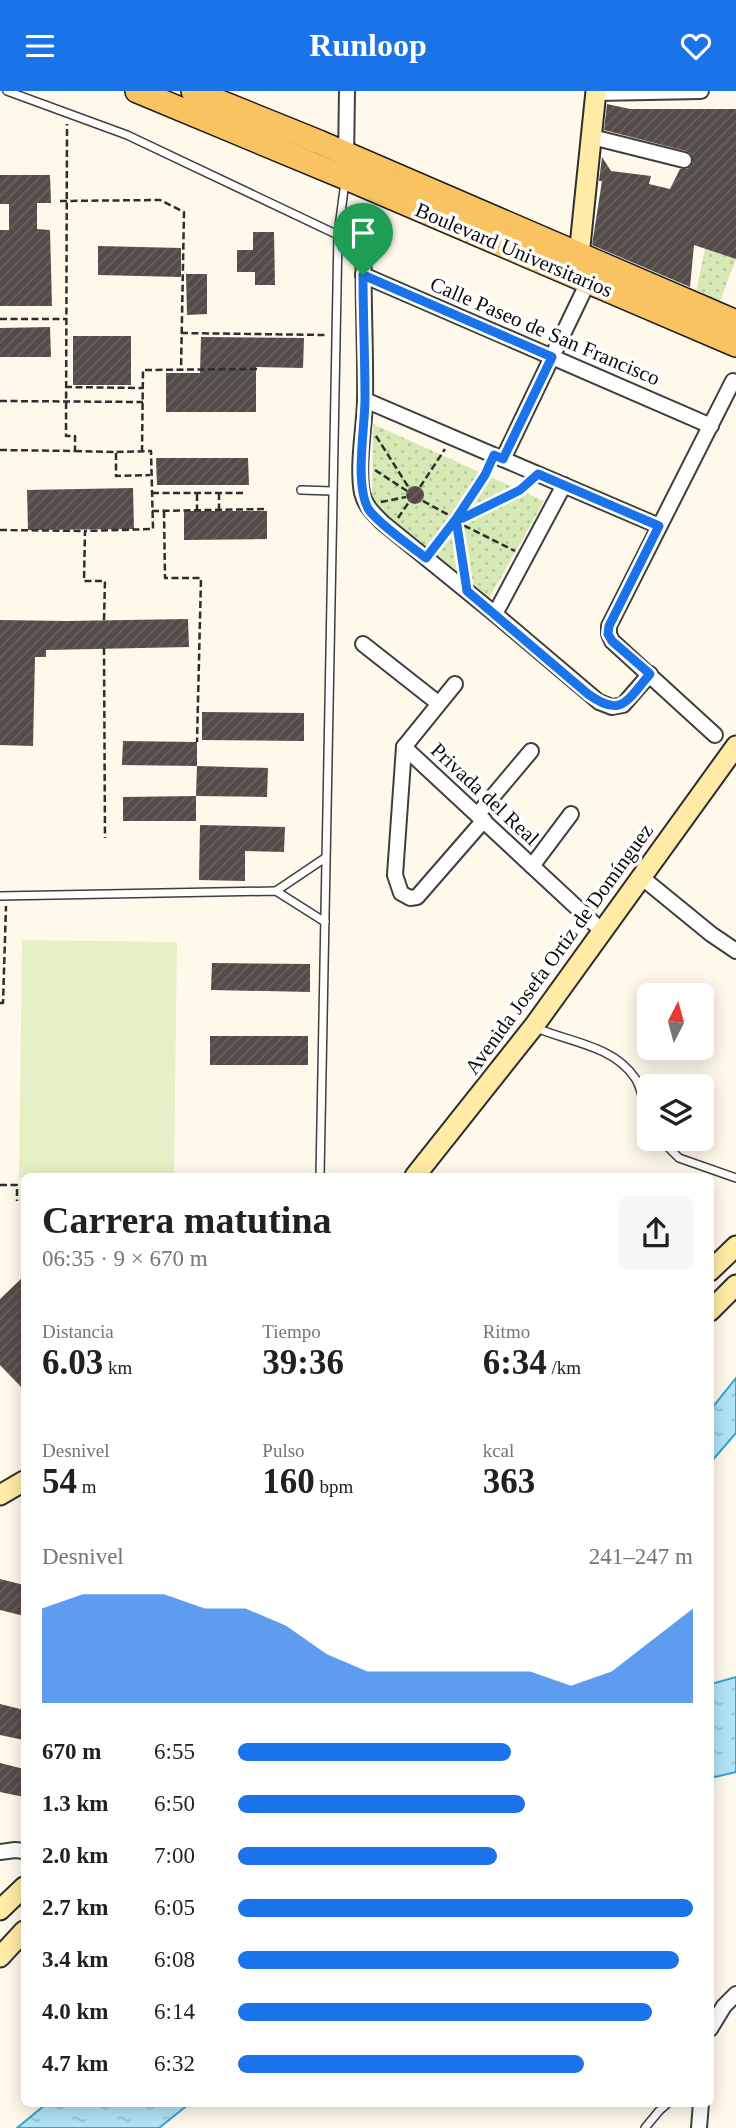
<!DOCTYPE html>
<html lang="es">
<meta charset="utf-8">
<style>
body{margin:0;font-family:"Times New Roman",serif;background:#f6f6f6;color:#202124;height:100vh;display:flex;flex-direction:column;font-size:26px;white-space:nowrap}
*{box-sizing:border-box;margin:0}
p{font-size:23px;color:#757577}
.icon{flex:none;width:38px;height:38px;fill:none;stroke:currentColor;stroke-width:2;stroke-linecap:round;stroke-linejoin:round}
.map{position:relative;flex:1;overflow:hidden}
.sheet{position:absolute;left:21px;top:1082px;width:693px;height:934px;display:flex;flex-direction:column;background:#fff;border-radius:10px;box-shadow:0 4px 18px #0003}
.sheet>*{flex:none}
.needle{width:46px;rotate:6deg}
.fabs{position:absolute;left:637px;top:892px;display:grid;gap:14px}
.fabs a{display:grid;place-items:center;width:77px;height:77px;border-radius:10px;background:#fff;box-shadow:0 4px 18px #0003;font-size:35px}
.pin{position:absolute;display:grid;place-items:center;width:60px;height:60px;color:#fff;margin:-72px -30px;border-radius:50% 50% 50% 0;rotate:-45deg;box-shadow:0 0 7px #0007}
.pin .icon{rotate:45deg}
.round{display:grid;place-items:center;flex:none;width:74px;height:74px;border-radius:10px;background:#f6f6f6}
.head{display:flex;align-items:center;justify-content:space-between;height:119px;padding:0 21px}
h1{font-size:38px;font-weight:600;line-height:52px}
.stats{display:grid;grid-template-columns:repeat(3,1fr);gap:10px;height:119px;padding:7px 21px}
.stats div{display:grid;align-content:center}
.stats b{font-size:35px;font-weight:600}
.stats small{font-size:19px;font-weight:400}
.stats p{font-size:19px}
.chart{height:196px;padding:14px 21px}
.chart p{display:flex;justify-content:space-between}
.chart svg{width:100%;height:126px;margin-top:7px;fill:#1a73e8;opacity:.7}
ul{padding:0 21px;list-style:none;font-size:23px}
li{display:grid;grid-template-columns:112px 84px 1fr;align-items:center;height:52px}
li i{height:18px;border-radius:9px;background:#1a73e8}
header{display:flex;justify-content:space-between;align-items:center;height:91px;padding:0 21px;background:#1a73e8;color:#fff;font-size:32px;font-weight:600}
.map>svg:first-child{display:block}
.park{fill:url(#park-dots)}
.pitch{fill:#e6f0c7}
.water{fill:url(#water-ripples);stroke:#36a2cd;stroke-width:2}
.building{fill:url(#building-hatch)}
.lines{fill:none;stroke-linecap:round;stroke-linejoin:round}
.lane-casing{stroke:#3f3f3f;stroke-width:10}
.street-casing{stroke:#3f3f3f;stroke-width:18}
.secondary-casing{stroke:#2e2e2e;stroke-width:23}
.primary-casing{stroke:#1d1d1d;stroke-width:26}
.path{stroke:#2e2e2e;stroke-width:2.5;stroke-dasharray:7 3.5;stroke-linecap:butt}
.lane{stroke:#fff;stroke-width:7}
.street{stroke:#fff;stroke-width:14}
.secondary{stroke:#ffeba6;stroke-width:19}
.primary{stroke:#f9c361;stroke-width:23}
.route-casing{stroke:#fff;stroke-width:14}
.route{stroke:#1a73e8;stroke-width:9}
.labels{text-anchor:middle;stroke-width:7;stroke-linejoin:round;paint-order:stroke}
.street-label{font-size:21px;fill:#0c0c0c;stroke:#fff}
</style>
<header><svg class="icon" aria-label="menu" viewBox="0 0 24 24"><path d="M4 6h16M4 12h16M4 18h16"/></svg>Runloop<svg class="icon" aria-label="heart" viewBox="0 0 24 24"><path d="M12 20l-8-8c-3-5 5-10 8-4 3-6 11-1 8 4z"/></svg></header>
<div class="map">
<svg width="736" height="2037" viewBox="0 0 736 2037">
<defs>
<pattern id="park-dots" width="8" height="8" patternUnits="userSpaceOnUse" patternTransform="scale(1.75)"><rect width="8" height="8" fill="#d6e9b5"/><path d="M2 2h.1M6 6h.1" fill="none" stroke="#b6c79a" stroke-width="1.8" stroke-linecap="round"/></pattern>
<pattern id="water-ripples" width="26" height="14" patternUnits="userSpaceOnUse" patternTransform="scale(1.75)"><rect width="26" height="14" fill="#b0e4f6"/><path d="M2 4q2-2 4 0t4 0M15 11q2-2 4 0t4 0" fill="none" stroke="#96c2d2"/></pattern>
<pattern id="building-hatch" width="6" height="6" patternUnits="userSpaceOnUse" patternTransform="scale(1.75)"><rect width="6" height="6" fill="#544c48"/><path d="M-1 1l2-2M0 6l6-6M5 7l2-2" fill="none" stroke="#68615e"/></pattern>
</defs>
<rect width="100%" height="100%" fill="#fff9eb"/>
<g class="park">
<path d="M705 157 736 168 716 221 694 212Z"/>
<path d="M373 333 544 410 487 511 372 413Z"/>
</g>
<path class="pitch" d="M22 849 177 851 174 1085H24V1087H19Z"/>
<g class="water">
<path d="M736 1287V1342L711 1371V1318Z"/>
<path d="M736 1586V1681L711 1687V1593Z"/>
<path d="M46 2013V2012L189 2013 159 2037H17Z"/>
</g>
<g class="building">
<path d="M607 13 630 18H736V168L694 154 690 196 592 154 602 90H599L602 66 611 80 651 85 649 93 670 98 680 78H687L693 71 691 63 686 60 604 39Z"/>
<path d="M0 84H50L51 112H37V138L50 139 52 215H0V139H9V113H0Z"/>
<path d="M253 141H274L275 194H255V181H237V159H253Z"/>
<path d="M98 155 181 157V186L98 184Z"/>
<path d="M186 183H207V223L187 224Z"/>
<path d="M50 236 51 266H0V237Z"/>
<rect x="73" y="245" width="58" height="49"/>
<path d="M201 246 304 247 303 277 256 276V321H166V282H200Z"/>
<path d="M156 367H248L249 394H157Z"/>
<circle cx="415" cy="404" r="9"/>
<path d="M133 397 134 438 28 439 27 399Z"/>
<path d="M184 420H267V448L184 449Z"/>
<path d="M188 528 189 556 46 559V566H35L33 655 0 654V529L66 530Z"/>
<path d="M202 621 304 622V650L202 649Z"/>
<path d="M123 650 197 651V675L122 674Z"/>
<path d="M197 675 268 677 267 706 196 705Z"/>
<path d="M196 705V730H123V706Z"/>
<path d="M200 734 285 736 284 761 245 760V790L199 789Z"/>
<path d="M212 872 310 873V901L211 899Z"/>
<rect x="210" y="945" width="98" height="29"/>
<path d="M24 1185V1299L0 1274V1208Z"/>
<path d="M0 1488 24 1494V1525L0 1519Z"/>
<path d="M0 1613 24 1619V1649L0 1644Z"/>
<path d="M0 1672 24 1678V1706L0 1701Z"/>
</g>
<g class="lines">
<g class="lane-casing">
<g id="lane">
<path d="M7 0 127 44 338 144"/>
<path d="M301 399 332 400"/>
<path d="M276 800 325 767"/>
<path d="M0 805 276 800 325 831"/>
<path d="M534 936C568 951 613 954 635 987 643 999 645 1020 649 1034"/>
<path d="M660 1048 679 1067 736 1087"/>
<path d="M320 1085 338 144 345 91"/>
<path d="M645 2037 659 2020 668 2012"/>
</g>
</g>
<g class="street-casing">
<g id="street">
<path d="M596 2 701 0"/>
<path d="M592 46 684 69"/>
<path d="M346 68 347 0"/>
<path d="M364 140C362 197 366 254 365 311 364 339 357 375 362 402 365 415 374 423 383 432L495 523 599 611 612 616 623 614 650 583"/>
<path d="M363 184 711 335"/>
<path d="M365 309 659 435"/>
<path d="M503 368 588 191"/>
<path d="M495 523 564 394"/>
<path d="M363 553 438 612"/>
<path d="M715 644 612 550 609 543V535L733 290"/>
<path d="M404 656 602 840"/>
<path d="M404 656 395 784 401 802 410 807 417 806 484 729"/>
<path d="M404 656 455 593"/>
<path d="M478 723 531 660"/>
<path d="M532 775 571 723"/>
<path d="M640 785 711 843 736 860"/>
<path d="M0 1761 15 1759 24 1760"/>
<path d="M710 1938 724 1915 736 1903"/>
<path d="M699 2037 701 2012"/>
</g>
</g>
<g class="secondary-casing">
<g id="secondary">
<path d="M573 175 579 165 596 0"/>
<path d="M415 1085 534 935 736 655"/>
<path d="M710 1180 736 1155"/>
<path d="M710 1220 736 1194"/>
<path d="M0 1404 24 1390"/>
<path d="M0 1819 24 1796"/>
<path d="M0 1866 24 1840"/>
</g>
</g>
<g class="primary-casing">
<g id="primary">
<path d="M137 0 346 87 736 254"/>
<path d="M193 0 319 51 736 231"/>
</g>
</g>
<g class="path">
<path d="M60 110 160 109 184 121 181 279"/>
<path d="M0 228H67"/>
<path d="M181 242 325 244"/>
<path d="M65 296 143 297"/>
<path d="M0 310 143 311"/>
<path d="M376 345 409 397"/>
<path d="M0 359 75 360V345H66L67 33"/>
<path d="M75 360 116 361V385L150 384"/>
<path d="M142 361 143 279 257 278"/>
<path d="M375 379 407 400"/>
<path d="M420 396 445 358"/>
<path d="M152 402H244"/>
<path d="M219 402V420"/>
<path d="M197 403V420"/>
<path d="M423 410 456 428 488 377"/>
<path d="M381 411 406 406"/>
<path d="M152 420 267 418"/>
<path d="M164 420 165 487H201L197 651"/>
<path d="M398 427 409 411"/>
<path d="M456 428 461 433 515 460"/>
<path d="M456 428 464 480"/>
<path d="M0 439 84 440"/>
<path d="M434 456 456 428 463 427 520 399 527 393"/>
<path d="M104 529 105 490H84L85 440 153 438 151 360 116 361"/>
<path d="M104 557 105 747"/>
<path d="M0 912H3L6 815"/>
<path d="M0 1094H17V1110"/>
</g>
<use href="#lane" class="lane"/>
<use href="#street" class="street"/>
<use href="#secondary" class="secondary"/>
<use href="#primary" class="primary"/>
</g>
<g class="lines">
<g class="route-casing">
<path id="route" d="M363 184 552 266 503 368 494 364 485 384 456 428 466 493 467 500 588 603C622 628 627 609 650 583L612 550 608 543 609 535 659 435 538 383 520 399 463 427 456 428 426 467C411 455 380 434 369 419 354 395 365 337 365 308 365 267 363 225 363 184"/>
</g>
<use href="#route" class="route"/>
</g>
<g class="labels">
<g class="street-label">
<text transform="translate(514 159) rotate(23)" y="7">Boulevard Universitarios</text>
<text transform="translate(545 240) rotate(23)" y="7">Calle Paseo de San Francisco</text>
<text transform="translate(485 703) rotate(43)" y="7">Privada del Real</text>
<text transform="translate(559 858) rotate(-54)" y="7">Avenida Josefa Ortiz de Domínguez</text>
</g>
</g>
</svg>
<div class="fabs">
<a><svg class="needle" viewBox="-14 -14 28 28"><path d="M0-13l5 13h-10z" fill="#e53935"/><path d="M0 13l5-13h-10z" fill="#757577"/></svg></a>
<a><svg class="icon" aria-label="layers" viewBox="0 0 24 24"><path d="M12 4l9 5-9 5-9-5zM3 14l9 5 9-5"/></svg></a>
</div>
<div class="pin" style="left:363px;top:184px;background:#1e9e55"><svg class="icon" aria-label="arrive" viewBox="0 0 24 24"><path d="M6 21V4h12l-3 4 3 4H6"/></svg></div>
<section class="sheet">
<div class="head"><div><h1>Carrera matutina</h1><p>06:35 · 9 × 670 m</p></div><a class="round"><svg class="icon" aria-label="share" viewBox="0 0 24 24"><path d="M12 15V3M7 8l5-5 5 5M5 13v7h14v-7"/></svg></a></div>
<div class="stats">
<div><p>Distancia</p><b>6.03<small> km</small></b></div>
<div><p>Tiempo</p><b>39:36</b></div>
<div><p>Ritmo</p><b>6:34<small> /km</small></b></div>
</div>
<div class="stats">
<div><p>Desnivel</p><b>54<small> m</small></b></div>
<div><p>Pulso</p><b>160<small> bpm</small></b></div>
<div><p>kcal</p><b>363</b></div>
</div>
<div class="chart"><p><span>Desnivel</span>241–247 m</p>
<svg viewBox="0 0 160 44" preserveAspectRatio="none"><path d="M0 44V11L10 6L20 6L30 6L40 11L50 11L60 17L70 27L80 33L90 33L100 33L110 33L120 33L130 38L140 33L150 22L160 11V44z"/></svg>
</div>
<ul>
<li><b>670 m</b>6:55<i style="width:60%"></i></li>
<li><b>1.3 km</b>6:50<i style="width:63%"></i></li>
<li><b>2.0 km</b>7:00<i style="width:57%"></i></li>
<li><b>2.7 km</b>6:05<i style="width:100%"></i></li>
<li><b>3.4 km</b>6:08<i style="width:97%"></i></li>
<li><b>4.0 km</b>6:14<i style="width:91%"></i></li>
<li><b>4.7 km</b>6:32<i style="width:76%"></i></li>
</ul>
</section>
</div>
